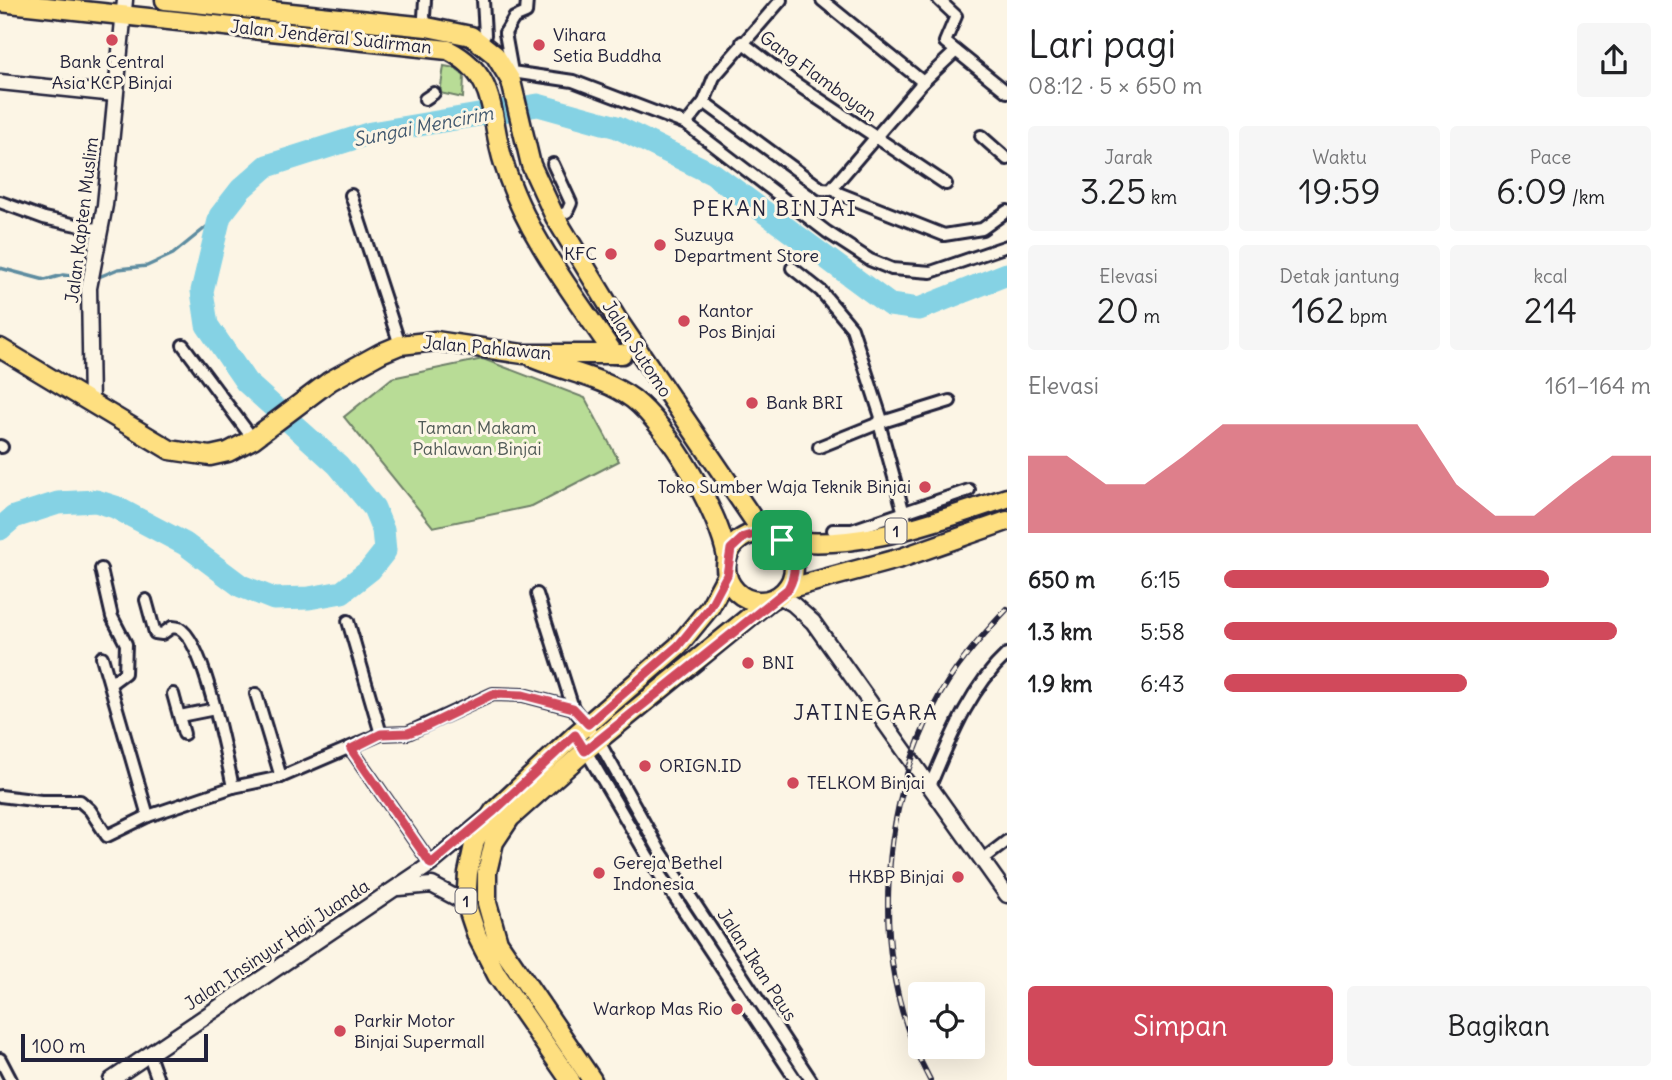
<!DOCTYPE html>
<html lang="id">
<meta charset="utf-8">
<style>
body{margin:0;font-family:Delius,sans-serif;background:#f6f6f6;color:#202124;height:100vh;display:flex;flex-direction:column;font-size:26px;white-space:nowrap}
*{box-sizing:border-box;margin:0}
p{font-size:23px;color:#757577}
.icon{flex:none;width:38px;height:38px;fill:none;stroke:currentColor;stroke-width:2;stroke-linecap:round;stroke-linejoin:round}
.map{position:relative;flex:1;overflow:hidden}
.sheet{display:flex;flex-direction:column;background:#fff;width:665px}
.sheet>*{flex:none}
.controls{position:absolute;left:908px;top:982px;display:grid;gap:14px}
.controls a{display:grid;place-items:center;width:77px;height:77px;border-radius:7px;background:#fff;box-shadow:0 7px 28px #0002;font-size:35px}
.scale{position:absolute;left:21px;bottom:18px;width:187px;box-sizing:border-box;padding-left:7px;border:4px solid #22223b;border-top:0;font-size:19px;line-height:24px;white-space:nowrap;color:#22223b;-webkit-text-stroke:5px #fcf5e5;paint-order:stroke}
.pin{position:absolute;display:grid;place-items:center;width:60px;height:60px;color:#fff;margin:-30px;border-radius:14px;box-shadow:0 4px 10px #0006}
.round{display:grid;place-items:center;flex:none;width:74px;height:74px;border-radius:7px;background:#f6f6f6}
.summary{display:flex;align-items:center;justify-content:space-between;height:119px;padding:0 21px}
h1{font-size:38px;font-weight:600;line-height:52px}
.stats{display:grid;grid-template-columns:repeat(3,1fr);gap:10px;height:119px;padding:7px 21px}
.stats div{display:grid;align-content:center;border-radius:7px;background:#f6f6f6;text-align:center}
.stats b{font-size:35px;font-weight:600}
.stats small{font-size:19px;font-weight:400}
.stats p{font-size:19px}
.chart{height:196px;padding:14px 21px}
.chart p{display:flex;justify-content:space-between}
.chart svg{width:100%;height:126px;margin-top:7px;fill:#d1495b;opacity:.7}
.button{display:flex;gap:14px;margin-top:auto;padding:14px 21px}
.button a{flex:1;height:80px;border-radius:7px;background:#d1495b;color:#fff;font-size:28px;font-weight:600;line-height:80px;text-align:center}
.button a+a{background:#f6f6f6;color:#202124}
ul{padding:0 21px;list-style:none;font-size:23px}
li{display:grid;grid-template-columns:112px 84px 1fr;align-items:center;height:52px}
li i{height:18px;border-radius:9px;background:#d1495b}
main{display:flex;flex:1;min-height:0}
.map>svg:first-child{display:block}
.green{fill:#b8dc96;stroke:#6d7f68;stroke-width:2}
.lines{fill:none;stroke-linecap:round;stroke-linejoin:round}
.stream{stroke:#5d8ca0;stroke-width:3.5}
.river{stroke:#85d2e4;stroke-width:23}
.minor-casing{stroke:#22223b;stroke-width:16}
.tertiary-casing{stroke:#22223b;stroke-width:19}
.primary-casing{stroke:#22223b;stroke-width:23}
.minor{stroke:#fcf5e5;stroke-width:10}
.tertiary{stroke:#fcf5e5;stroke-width:14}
.primary{stroke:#fedf80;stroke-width:18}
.rail-casing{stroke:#22223b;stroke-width:6}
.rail{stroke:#fcf5e5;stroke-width:3.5;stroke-dasharray:10;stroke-linecap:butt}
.route-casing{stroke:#fff;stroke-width:14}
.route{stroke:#d1495b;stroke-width:9}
.poi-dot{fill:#d1495b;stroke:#fcf5e5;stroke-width:2.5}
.labels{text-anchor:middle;stroke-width:6;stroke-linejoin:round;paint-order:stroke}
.shield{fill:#fcf5e5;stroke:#63616e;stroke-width:2}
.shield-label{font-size:16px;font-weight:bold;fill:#22223b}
.poi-label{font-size:18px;fill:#22223b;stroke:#fcf5e5;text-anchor:start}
.street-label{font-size:18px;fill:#22223b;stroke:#fcf5e5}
.park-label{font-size:18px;fill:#4f5a56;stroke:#fcf5e5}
.water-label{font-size:19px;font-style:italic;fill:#40576e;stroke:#fcf5e5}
.quarter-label{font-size:21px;letter-spacing:2px;fill:#22223b;stroke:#fcf5e5}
</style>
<main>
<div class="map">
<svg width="1007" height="1080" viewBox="0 0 1007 1080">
<rect width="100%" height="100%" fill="#fcf5e5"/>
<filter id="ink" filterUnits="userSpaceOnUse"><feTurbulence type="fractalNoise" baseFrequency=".0143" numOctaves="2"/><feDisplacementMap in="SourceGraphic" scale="14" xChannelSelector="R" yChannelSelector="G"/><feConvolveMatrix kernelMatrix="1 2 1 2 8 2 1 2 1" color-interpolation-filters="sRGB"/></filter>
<g filter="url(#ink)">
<g class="green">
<path d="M444 66 455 68 464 76 463 98 440 93Z"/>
<path d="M483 359 585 398 619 461 532 506 433 527 344 417 392 378Z"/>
</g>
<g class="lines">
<g class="stream">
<path d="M0 268 45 280 63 275 86 278"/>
<path d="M94 279 118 269 147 266 173 254 220 216"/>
</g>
<path class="river" d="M0 529 14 517 58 503 96 501 115 507 185 544 241 586 274 599 309 598 342 592 370 570 385 551 383 530 374 508 338 465 246 382 207 325 202 291 220 216 241 189 267 166 371 133 538 105 617 127 713 174 890 305 919 309 1007 274"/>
<g class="minor-casing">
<g id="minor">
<path d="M425 0 424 17 427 27"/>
<path d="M483 0 485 35"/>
<path d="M822 0 923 82"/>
<path d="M939 0 956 16 945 42 1007 92"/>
<path d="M505 33 512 72 573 81 686 124 827 232 870 260 892 269 931 272 1007 246"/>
<path d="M505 33 514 18 526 13 527 0"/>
<path d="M742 42 795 83 946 184"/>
<path d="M956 51 923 82 833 187 838 193 944 235 982 229 1007 211"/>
<path d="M425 99 434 93"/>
<path d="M704 102 822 189 835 190"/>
<path d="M686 124 704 102 714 77 781 0"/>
<path d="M981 136 1007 159"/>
<path d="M553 164 571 203 567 212 555 217"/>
<path d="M351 195 400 345"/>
<path d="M0 202 44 218 100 230"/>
<path d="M792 268 821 291 852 328 881 417 879 423 908 528"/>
<path d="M183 345 253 439"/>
<path d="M0 446 2 447"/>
<path d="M819 447 879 423 950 401"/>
<path d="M833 530H852L969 490"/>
<path d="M101 569 112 617 126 644 125 673 110 684"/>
<path d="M537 594 573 708"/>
<path d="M146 600 155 633 162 634 172 627 179 628C205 642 226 756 233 787"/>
<path d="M348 621 381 734"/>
<path d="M102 657 148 816"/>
<path d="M173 694 184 734"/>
<path d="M256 694 281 777"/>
<path d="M180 716 215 709"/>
<path d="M583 746 648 857 796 1080"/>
<path d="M351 749 431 864"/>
<path d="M930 786C950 739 969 689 1007 654"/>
<path d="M0 796 41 801H80L90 810 107 836 148 816 233 787 281 777 381 734 408 733 493 694 523 695 573 708 598 740 659 849 811 1080"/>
<path d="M982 860 1007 841"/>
<path d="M149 1055 158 1080"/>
<path d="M0 1059 11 1080"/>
</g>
</g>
<g class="tertiary-casing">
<g id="tertiary">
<path d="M0 82 115 94"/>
<path d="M91 404 89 288 105 205 125 0"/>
<path d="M779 596 793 604 813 622 1007 895"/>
<path d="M399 888 432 885 466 903"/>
<path d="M111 1080 431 864 486 818"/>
</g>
</g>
<g class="primary-casing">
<g id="primary">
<path d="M165 0 427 27 471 36 495 55 511 81 531 165 555 217 617 319 762 532"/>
<path d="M0 2 448 50C500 77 488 115 504 164 525 233 574 295 614 354"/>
<path d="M0 348 170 450 210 456 228 452 253 439 330 381 381 353 400 345 436 341 523 354H622"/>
<path d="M535 359C567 372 605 378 633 399 669 427 720 514 727 558"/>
<circle cx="760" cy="567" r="34"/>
<path d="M782 540C859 552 935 521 1007 498"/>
<path d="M787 589 901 558 1007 521"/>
<path d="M570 1080 497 975 477 936 466 903 468 873 475 840 494 811 575 735 678 646 710 607 727 575"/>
<path d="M592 1080 498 942 487 903V872L494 842 510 818 585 751 769 601"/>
</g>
</g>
<use href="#minor" class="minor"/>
<use href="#tertiary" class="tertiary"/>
<use href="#primary" class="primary"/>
<g class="rail-casing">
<path id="rail" d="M930 1080C869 966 878 820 934 706 951 671 980 638 1007 609"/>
</g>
<use href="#rail" class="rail"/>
</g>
</g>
<g class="lines" filter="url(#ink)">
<g class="route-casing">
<path id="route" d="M762 532C791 537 802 564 788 589L585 751 575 735 494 811 431 864 351 749 381 734 408 733 427 726 493 694 523 695 573 708 588 724 678 646 710 607 727 575 731 549 744 537Z"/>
</g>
<use href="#route" class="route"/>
</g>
<g class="poi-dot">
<circle cx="112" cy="40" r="7"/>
<circle cx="539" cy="45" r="7"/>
<circle cx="660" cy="245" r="7"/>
<circle cx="611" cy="254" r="7"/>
<circle cx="684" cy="321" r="7"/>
<circle cx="752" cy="403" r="7"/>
<circle cx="925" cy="487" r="7"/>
<circle cx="748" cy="663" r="7"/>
<circle cx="645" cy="766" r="7"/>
<circle cx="793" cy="783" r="7"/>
<circle cx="599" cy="873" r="7"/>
<circle cx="958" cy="877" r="7"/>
<circle cx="737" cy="1009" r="7"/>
<circle cx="340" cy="1031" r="7"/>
</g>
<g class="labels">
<g class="shield">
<rect x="885.5" y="518.5" width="21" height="25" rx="5"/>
<rect x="455.5" y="888.5" width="21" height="25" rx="5"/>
</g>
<g class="shield-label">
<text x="896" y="537">1</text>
<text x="466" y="907">1</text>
</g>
<g class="poi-label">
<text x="553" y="41">Vihara<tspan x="553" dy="21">Setia Buddha</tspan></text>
<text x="112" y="68" text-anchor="middle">Bank Central<tspan x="112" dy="21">Asia KCP Binjai</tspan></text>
<text x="674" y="241">Suzuya<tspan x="674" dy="21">Department Store</tspan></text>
<text x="597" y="260" text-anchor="end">KFC</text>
<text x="698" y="317">Kantor<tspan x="698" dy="21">Pos Binjai</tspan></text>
<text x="766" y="409">Bank BRI</text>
<text x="911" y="493" text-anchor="end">Toko Sumber Waja Teknik Binjai</text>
<text x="762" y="669">BNI</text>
<text x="659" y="772">ORIGN.ID</text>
<text x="807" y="789">TELKOM Binjai</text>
<text x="613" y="869">Gereja Bethel<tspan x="613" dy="21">Indonesia</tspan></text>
<text x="944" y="883" text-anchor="end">HKBP Binjai</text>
<text x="723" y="1015" text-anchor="end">Warkop Mas Rio</text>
<text x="354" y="1027">Parkir Motor<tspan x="354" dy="21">Binjai Supermall</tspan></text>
</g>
<g class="street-label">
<text transform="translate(331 37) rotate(6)" y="6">Jalan Jenderal Sudirman</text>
<text transform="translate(818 76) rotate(36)" y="6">Gang Flamboyan</text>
<text transform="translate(82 220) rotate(-83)" y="6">Jalan Kapten Muslim</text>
<text transform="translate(487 348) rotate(5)" y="6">Jalan Pahlawan</text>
<text transform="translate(637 349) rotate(57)" y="6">Jalan Sutomo</text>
<text transform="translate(277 945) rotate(-34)" y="6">Jalan Insinyur Haji Juanda</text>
<text transform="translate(757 965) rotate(57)" y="6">Jalan Ikan Paus</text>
</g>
<g class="park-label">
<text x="477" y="434">Taman Makam<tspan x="477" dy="21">Pahlawan Binjai</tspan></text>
</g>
<g class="water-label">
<text transform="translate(423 126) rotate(-11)" y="7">Sungai Mencirim</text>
</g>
<g class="quarter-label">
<text x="775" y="216">PEKAN BINJAI</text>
<text x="866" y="720">JATINEGARA</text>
</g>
</g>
</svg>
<div class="controls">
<a><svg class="icon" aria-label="locate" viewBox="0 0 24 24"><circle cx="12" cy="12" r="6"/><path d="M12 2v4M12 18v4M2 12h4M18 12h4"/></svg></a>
</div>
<div class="scale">100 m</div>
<div class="pin" style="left:782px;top:540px;background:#1e9e55"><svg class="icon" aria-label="arrive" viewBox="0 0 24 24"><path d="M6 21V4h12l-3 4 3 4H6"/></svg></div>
</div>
<section class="sheet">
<div class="summary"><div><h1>Lari pagi</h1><p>08:12 · 5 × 650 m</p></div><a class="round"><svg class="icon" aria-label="share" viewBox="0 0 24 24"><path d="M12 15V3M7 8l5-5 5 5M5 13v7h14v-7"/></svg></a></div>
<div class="stats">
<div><p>Jarak</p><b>3.25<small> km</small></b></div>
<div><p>Waktu</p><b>19:59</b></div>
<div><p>Pace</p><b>6:09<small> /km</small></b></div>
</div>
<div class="stats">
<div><p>Elevasi</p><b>20<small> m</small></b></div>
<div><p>Detak jantung</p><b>162<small> bpm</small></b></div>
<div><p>kcal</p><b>214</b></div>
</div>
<div class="chart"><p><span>Elevasi</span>161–164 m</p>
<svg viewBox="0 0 160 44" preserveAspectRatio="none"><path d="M0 44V17L10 17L20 27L30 27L40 17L50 6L60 6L70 6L80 6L90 6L100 6L110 27L120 38L130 38L140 27L150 17L160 17V44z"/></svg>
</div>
<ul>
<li><b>650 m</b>6:15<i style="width:76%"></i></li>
<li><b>1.3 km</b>5:58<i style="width:92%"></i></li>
<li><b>1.9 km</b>6:43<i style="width:57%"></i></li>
</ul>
<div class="button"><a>Simpan</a><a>Bagikan</a></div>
</section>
</main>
